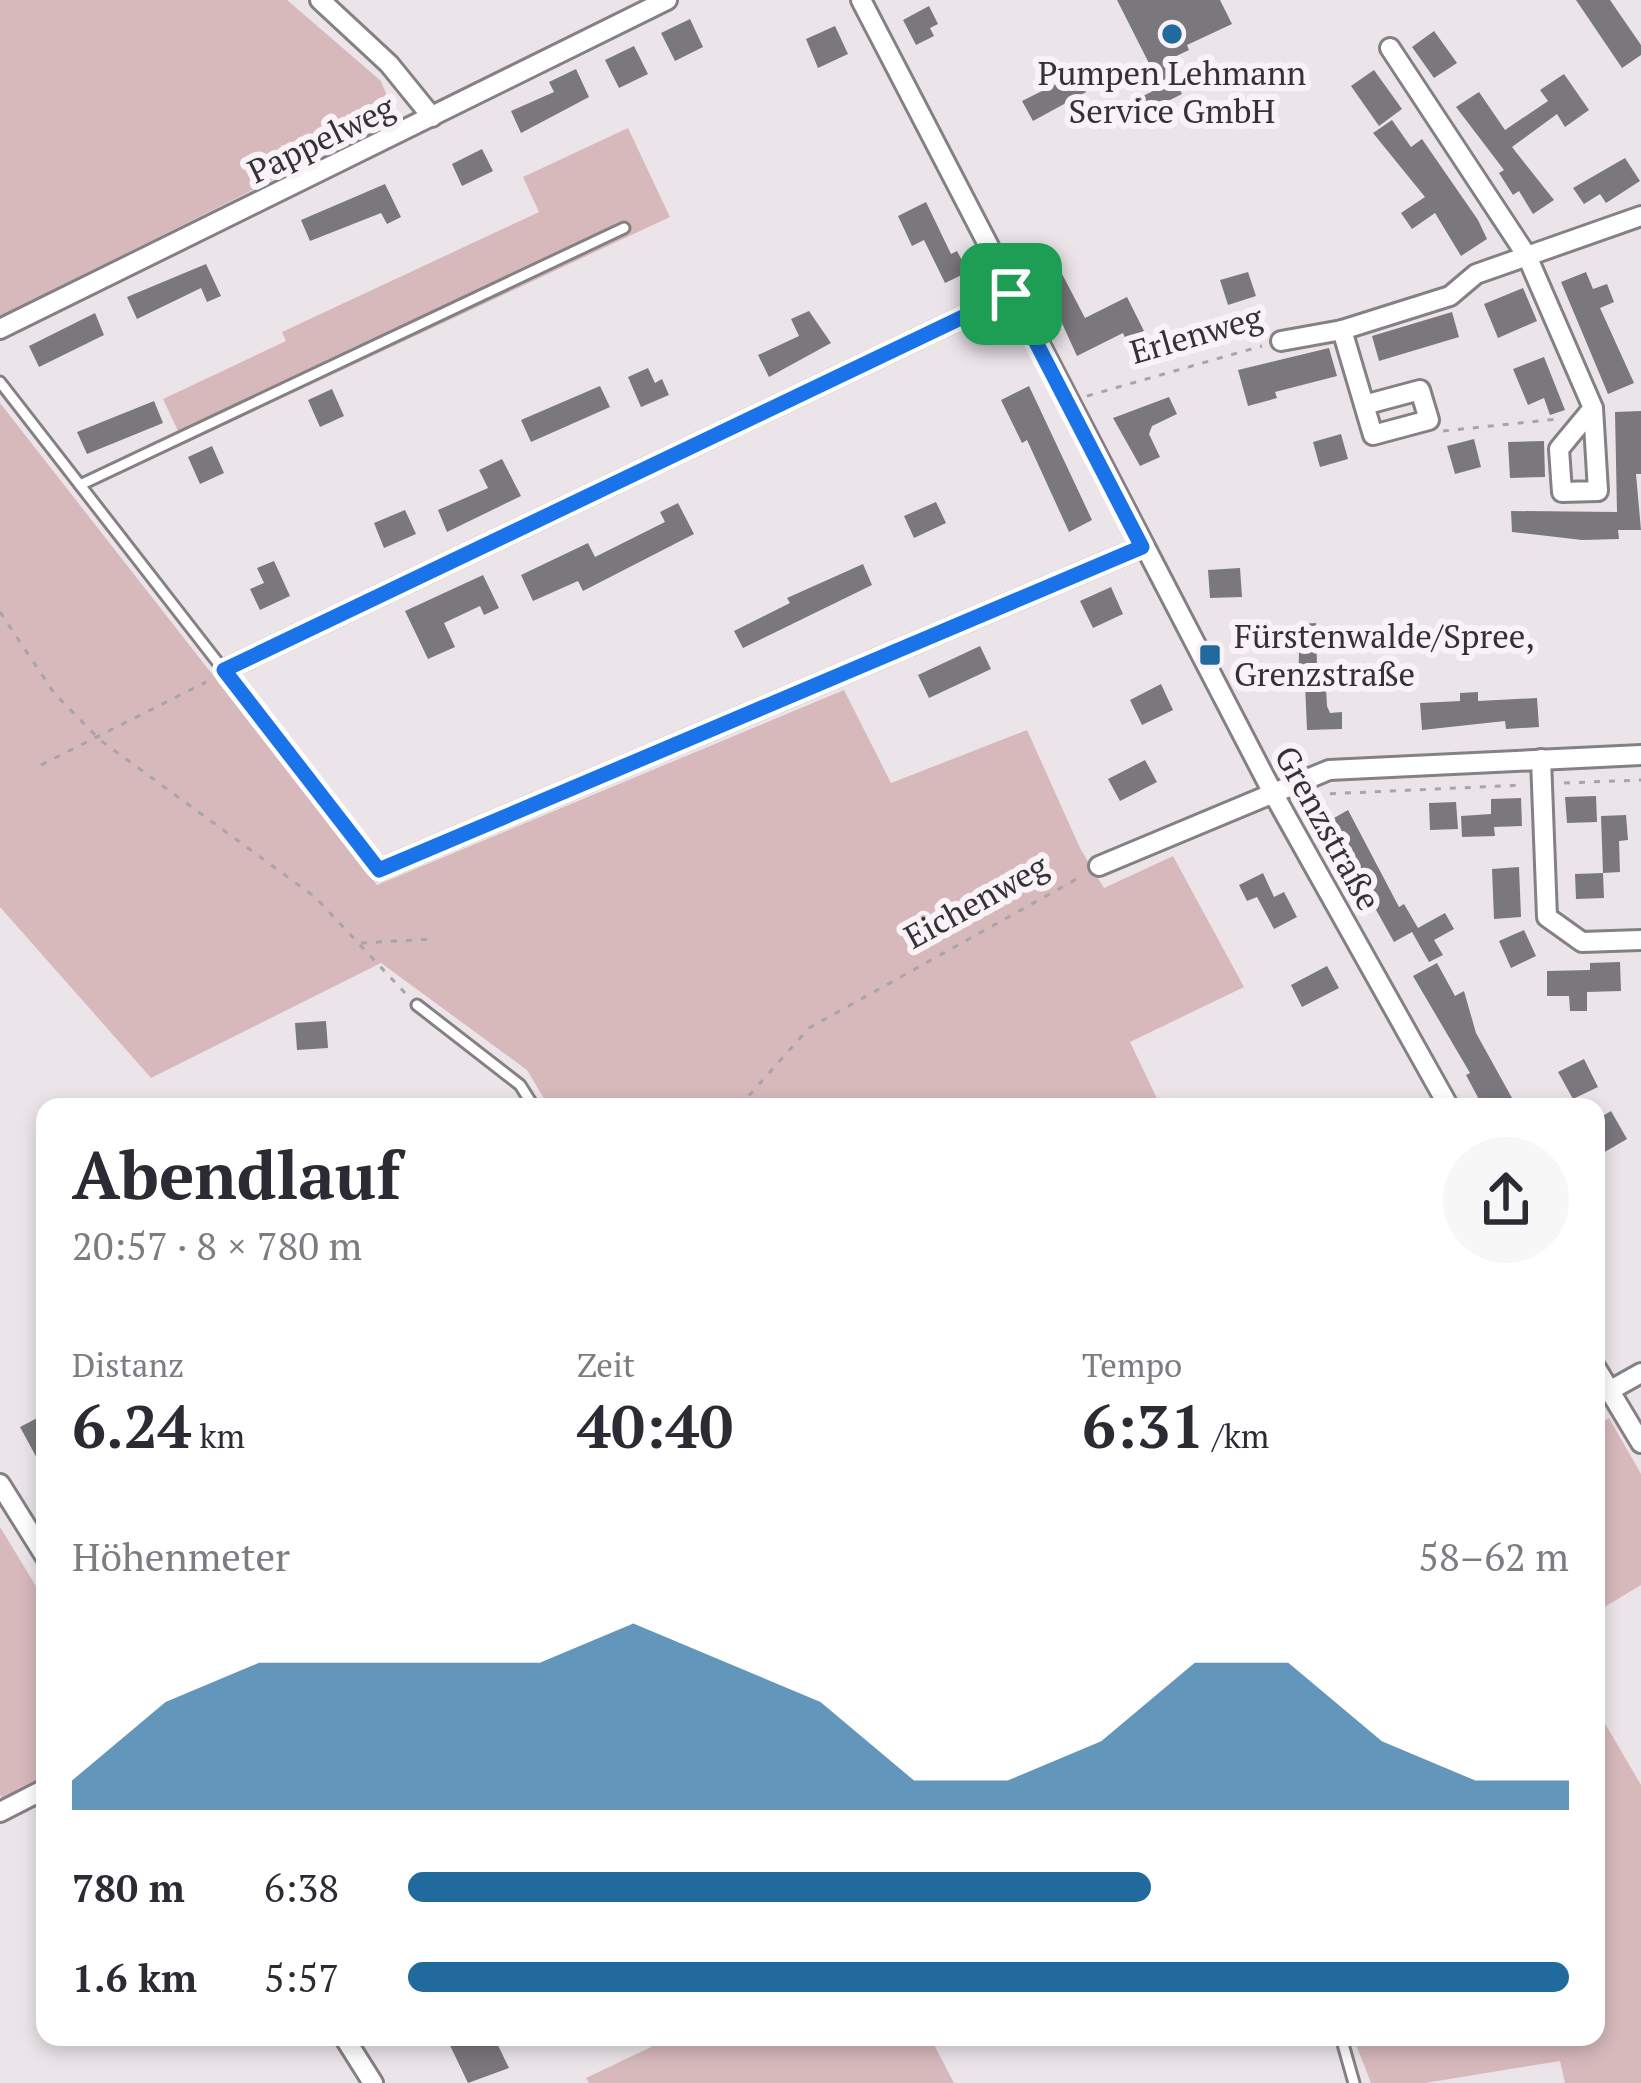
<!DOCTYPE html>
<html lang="de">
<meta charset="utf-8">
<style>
body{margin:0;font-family:"PT Serif",serif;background:#f7f7f7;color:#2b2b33;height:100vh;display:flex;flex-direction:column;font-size:45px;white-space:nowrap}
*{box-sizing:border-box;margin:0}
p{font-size:39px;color:#7c7c81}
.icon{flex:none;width:66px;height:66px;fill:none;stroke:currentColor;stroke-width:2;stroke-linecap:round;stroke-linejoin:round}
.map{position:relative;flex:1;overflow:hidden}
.panel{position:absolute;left:36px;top:1098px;width:1569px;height:948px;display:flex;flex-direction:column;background:#fff;border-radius:24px;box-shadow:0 6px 18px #0003}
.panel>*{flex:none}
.pin{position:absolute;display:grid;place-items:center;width:102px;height:102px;color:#fff;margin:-51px;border-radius:24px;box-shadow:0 6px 18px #0006}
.round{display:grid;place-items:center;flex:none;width:126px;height:126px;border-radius:63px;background:#f7f7f7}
.headline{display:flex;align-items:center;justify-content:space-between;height:204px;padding:0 36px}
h1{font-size:66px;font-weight:800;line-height:90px}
.metrics{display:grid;grid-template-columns:repeat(3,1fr);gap:18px;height:204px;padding:12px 36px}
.metrics div{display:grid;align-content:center}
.metrics b{font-size:60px;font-weight:800}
.metrics small{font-size:33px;font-weight:400}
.metrics p{font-size:33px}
.chart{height:336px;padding:24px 36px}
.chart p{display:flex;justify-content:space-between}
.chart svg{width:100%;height:216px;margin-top:12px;fill:#216a9d;opacity:.7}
ul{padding:0 36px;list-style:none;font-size:39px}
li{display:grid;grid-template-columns:192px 144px 1fr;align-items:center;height:90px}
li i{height:30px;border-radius:15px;background:#216a9d}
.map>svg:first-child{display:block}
.green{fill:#d7b9bc}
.building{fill:#7b787d}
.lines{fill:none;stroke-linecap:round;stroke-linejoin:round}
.lane-casing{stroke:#858084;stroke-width:15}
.street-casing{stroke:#858084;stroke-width:24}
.path{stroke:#a8a4a7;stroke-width:3;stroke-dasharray:6 9;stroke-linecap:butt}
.lane{stroke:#fff;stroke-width:9}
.street{stroke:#fff;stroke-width:18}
.route-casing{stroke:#fff;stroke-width:24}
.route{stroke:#1a73e8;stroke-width:15}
.poi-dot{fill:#216a9d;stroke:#f9f3f7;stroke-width:4.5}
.labels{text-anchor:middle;stroke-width:12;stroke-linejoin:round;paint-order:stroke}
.poi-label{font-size:33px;fill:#343234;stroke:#f9f3f7}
.street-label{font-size:33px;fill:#343234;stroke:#f9f3f7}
</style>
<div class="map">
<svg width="1641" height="2083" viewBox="0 0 1641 2083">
<rect width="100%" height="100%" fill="#ebe5e9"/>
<g class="green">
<path d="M0 0H287L381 81 396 118 0 317Z"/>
<path d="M628 128 670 217 184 444 163 399 286 341 282 332 539 212 523 177Z"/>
<path d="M0 403 377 885 844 690 891 783 1027 730 1080 848 1104 888 1173 856 1244 987 1130 1042 1161 1107H549L527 1070 381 963 151 1078 0 907Z"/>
<path d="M1609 1418 1641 1474V1585L1596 1612V1426Z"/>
<path d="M0 1527 45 1601V1782L5 1803 0 1795Z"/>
<path d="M1596 1708 1641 1785V2083H1565L1560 2061 1425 2083H1371L1353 2037H1596Z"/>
<path d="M672 2037H930L954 2083H589L586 2078Z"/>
</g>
<g class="building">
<path d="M1117 0H1220L1232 24 1187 45 1189 50 1166 61 1182 94 1138 116 1131 102 1161 87Z"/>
<path d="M1576 0H1610L1641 45V55L1622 68Z"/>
<path d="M929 6 938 24 930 28 934 36 916 45 903 20Z"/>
<path d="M690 19 703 47 675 61 661 33Z"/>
<path d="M835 26 848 54 818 68 806 39Z"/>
<path d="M1434 31 1457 63 1434 78 1412 47Z"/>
<path d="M634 46 648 74 619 88 605 60Z"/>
<path d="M576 69 589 97 521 133 511 111 554 92 549 82Z"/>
<path d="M1374 70 1402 109 1379 126 1351 86Z"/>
<path d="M1076 74 1086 92 1033 121 1022 101Z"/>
<path d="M1564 74 1589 110 1565 127 1557 114 1512 147 1554 200 1533 214 1519 191 1513 195 1499 173 1504 170 1456 107 1479 92 1505 130 1548 101 1540 90Z"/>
<path d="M1392 120 1411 147 1422 139 1478 220 1487 239 1461 256 1435 213 1412 229 1401 213 1425 197 1373 133Z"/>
<path d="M482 149 493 171 462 186 452 164Z"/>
<path d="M1625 158 1640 181 1606 203 1600 194 1584 204 1573 188Z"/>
<path d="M385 184 401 217 387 224 381 213 310 241 301 220Z"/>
<path d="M926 202 951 254 957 251 968 272 945 283 924 240 912 246 898 216Z"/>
<path d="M206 264 221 296 207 302 201 288 137 319 127 297Z"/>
<path d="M1061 272 1085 318 1127 297 1144 331 1126 340 1123 333 1077 356 1043 282Z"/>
<path d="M1248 272 1256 296 1228 305 1220 280Z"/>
<path d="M1586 272 1593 289 1607 284 1614 302 1600 308 1634 383 1608 394 1561 282Z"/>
<path d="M1523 288 1537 321 1498 338 1484 304Z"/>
<path d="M809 311 831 343 769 377 758 355 799 336 791 319Z"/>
<path d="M1452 312 1459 337 1379 361 1372 336Z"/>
<path d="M95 313 104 335 39 367 29 346Z"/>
<path d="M1329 348 1337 376 1275 392 1277 398 1248 406 1238 370Z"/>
<path d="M1544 357 1565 410 1550 415 1544 398 1528 405 1513 369Z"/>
<path d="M648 368 655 383 662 379 669 395 641 407 628 377Z"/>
<path d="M600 386 610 407 531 442 521 420Z"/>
<path d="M1029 386 1092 520 1069 532 1027 440 1022 443 1001 400Z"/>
<path d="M332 389 344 416 320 427 308 400Z"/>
<path d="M1169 397 1177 414 1152 426 1149 434 1160 457 1140 466 1113 418Z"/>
<path d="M154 401 163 423 87 454 77 432Z"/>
<path d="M1641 411V474H1636L1641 530H1618L1619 539 1582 540 1512 532 1511 511 1617 512 1615 412Z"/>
<path d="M1341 434 1348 459 1320 467 1313 442Z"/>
<path d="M1474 439 1481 467 1455 474 1447 446Z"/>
<path d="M1544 441 1545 477 1510 478 1508 442Z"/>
<path d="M212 446 224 473 200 484 188 457Z"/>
<path d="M502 459 521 496 447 532 438 510 488 488 479 470Z"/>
<path d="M936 502 946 523 914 538 904 516Z"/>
<path d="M678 503 694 534 583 591 578 581 533 601 521 575 588 543 595 557 665 522 660 512Z"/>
<path d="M405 510 416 534 384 548 374 523Z"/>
<path d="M274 561 290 596 260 610 250 589 264 583 257 568Z"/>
<path d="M863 564 872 585 743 648 734 631 790 603 787 598Z"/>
<path d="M1240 568 1242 597 1210 598 1208 570Z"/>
<path d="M483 575 499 608 484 615 480 606 444 623 455 647 428 659 405 611Z"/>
<path d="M1111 587 1123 614 1093 628 1080 601Z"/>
<path d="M1316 623 1317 667H1325L1327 706 1330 713 1342 712V729L1307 730 1305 683H1298L1300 624Z"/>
<path d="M980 646 991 669 929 698 918 675Z"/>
<path d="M1161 684 1173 710 1142 725 1130 700Z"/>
<path d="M1478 692V701L1537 698 1539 727 1506 729 1505 721 1422 730 1420 703 1460 701V693Z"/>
<path d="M1145 760 1157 782 1120 801 1108 779Z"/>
<path d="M1596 796 1597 822 1567 823 1565 797Z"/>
<path d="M1521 798 1522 826 1494 827 1495 836 1462 837 1461 816 1491 814V799Z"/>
<path d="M1456 802 1458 829 1430 830 1429 803Z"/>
<path d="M1348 810 1399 907 1404 904 1418 928 1445 913 1454 929 1434 940 1443 955 1429 962 1412 932 1394 942 1327 822Z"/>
<path d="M1626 815 1628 840 1619 841 1620 872 1603 873 1601 816Z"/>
<path d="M1519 867 1521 917 1494 919 1492 869Z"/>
<path d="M1263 873 1274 897 1284 892 1297 917 1274 929 1257 897 1247 901 1239 885Z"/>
<path d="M1603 873 1604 898 1576 899 1575 874Z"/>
<path d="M1524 930 1536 956 1511 968 1499 941Z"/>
<path d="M1620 962 1621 991 1587 992V1011H1570L1569 996H1547V971L1590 970V963Z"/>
<path d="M1437 963 1455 996 1464 991 1476 1033 1517 1107H1483L1466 1075 1470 1073 1413 976Z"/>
<path d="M1327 966 1339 988 1302 1007 1291 985Z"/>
<path d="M326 1021 328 1048 297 1050 295 1023Z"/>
<path d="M1584 1059 1598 1087 1573 1099 1558 1072Z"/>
<path d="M1611 1111 1627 1139 1596 1157V1120Z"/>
<path d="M45 1414V1473L20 1427Z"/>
<path d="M446 2037H494L509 2068 468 2083Z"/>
</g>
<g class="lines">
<g class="lane-casing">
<g id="lane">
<path d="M0 382 379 870"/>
<path d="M80 485 624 228"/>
<path d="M417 1005 520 1085 534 1107"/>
<path d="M1341 2037 1354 2083"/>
</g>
</g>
<g class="street-casing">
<g id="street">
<path d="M320 0 389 64 432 117"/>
<path d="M861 0 1273 793 1449 1107"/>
<path d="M1390 48 1527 256 1593 408 1598 491 1562 492 1559 449 1593 408"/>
<path d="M0 329 667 0"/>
<path d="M1342 330 1373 435 1429 420 1420 390 1364 405"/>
<path d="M1281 341 1342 330 1450 296 1476 274 1641 216"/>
<path d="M224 670 1011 294"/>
<path d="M1541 759 1547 917 1582 942 1641 940"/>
<path d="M1099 866 1329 770 1641 755"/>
<path d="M379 870 1142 547"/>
<path d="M1596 1368 1641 1443"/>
<path d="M1609 1391 1641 1373"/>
<path d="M0 1484 45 1556"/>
<path d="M0 1812 45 1789"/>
<path d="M344 2037 373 2083"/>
</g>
</g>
<g class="path">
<path d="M1087 396 1262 346"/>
<path d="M1443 431 1558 419"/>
<path d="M0 612 54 693 100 740 315 897 406 994"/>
<path d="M41 765 206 682"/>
<path d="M1564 783 1641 780"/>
<path d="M1303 806 1325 794 1524 785"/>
<path d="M361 943 431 939"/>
<path d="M545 1103 573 1107"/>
<path d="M739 1107 809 1028 1082 876"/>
</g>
<use href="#lane" class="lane"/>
<use href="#street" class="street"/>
</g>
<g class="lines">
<g class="route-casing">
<path id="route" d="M1011 294 1142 547 379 870 224 670Z"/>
</g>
<use href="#route" class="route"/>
</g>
<g class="poi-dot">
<circle cx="1172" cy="34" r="12"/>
<rect x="1198" y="643" width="24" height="24" rx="6"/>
</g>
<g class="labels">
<g class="poi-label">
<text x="1172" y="85">Pumpen Lehmann<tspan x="1172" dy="38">Service GmbH</tspan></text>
<text x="1234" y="648" text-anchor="start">Fürstenwalde/Spree,<tspan x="1234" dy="38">Grenzstraße</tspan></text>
</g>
<g class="street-label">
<text transform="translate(321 139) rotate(-26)" y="12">Pappelweg</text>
<text transform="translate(1196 334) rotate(-16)" y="12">Erlenweg</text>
<text transform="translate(1328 828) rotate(61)" y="12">Grenzstraße</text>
<text transform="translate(976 901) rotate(-29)" y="12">Eichenweg</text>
</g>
</g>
</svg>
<div class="pin" style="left:1011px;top:294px;background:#1e9e55"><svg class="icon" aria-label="arrive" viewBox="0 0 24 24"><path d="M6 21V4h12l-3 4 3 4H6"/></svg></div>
<section class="panel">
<div class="headline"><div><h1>Abendlauf</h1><p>20:57 · 8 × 780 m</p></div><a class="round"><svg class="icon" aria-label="share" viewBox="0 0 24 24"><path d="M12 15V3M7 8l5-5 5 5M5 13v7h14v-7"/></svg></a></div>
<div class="metrics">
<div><p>Distanz</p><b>6.24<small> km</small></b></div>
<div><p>Zeit</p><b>40:40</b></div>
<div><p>Tempo</p><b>6:31<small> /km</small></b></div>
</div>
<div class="chart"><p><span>Höhenmeter</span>58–62 m</p>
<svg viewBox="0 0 160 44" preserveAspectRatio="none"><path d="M0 44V38L10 22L20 14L30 14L40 14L50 14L60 6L70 14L80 22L90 38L100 38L110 30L120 14L130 14L140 30L150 38L160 38V44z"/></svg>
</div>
<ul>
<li><b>780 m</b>6:38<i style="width:64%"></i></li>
<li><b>1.6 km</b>5:57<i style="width:100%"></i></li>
</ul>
</section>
</div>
